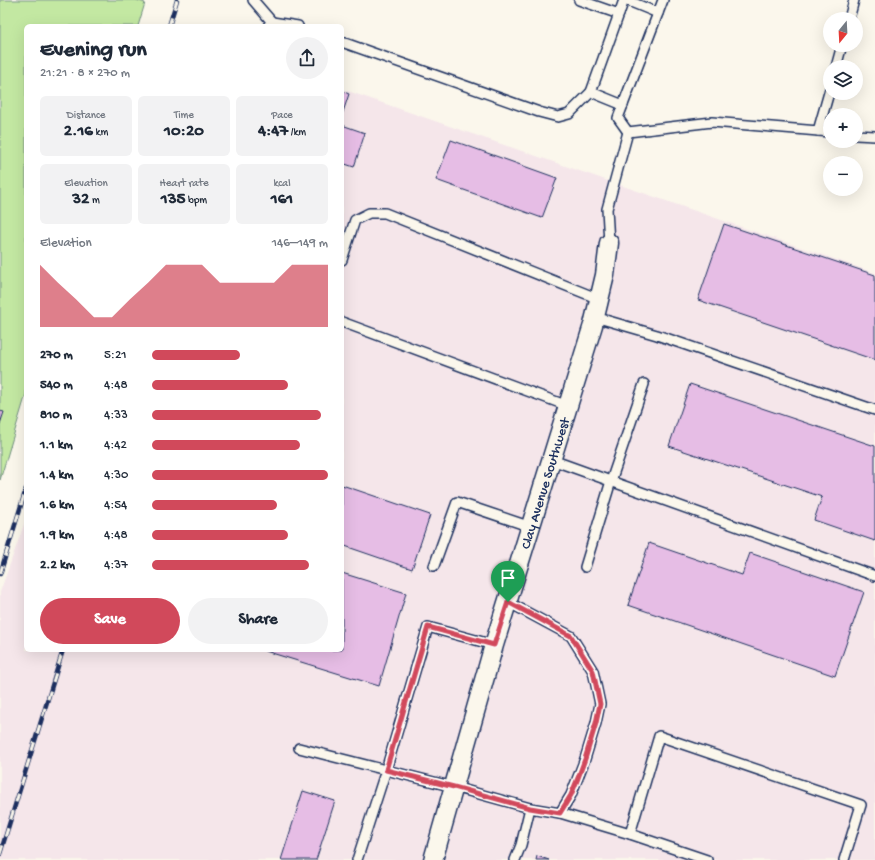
<!DOCTYPE html>
<meta charset="utf-8">
<style>
body{margin:0;font-family:"Gochi Hand",sans-serif;background:#f2f2f3;color:#1f2937;height:100vh;display:flex;flex-direction:column;font-size:15px;white-space:nowrap}
*{box-sizing:border-box;margin:0}
p{font-size:13px;color:#747a83}
.icon{flex:none;width:22px;height:22px;fill:none;stroke:currentColor;stroke-width:2;stroke-linecap:round;stroke-linejoin:round}
.map{position:relative;flex:1;overflow:hidden}
.sheet{position:absolute;left:24px;top:24px;width:320px;height:628px;display:flex;flex-direction:column;background:#fff;border-radius:6px;box-shadow:0 4px 16px #0002}
.sheet>*{flex:none}
.needle{width:26px;rotate:198deg}
.controls{position:absolute;left:823px;top:12px;display:grid;gap:8px}
.controls a{display:grid;place-items:center;width:40px;height:40px;border-radius:50%;background:#fff;box-shadow:0 4px 16px #0002;font-size:20px}
.pin{position:absolute;display:grid;place-items:center;width:34px;height:34px;color:#fff;margin:-41px -17px;border-radius:50% 50% 50% 0;rotate:-45deg;box-shadow:0 0 4px #0007}
.pin .icon{rotate:45deg}
.round{display:grid;place-items:center;flex:none;width:42px;height:42px;border-radius:21px;background:#f2f2f3}
.overview{display:flex;align-items:center;justify-content:space-between;height:68px;padding:0 16px}
h1{font-size:22px;font-weight:700;line-height:30px}
.metrics{display:grid;grid-template-columns:repeat(3,1fr);gap:6px;height:68px;padding:4px 16px}
.metrics div{display:grid;align-content:center;border-radius:6px;background:#f2f2f3;text-align:center}
.metrics b{font-size:17px;font-weight:700}
.metrics small{font-size:11px;font-weight:400}
.metrics p{font-size:11px}
.chart{height:112px;padding:8px 16px}
.chart p{display:flex;justify-content:space-between}
.chart svg{width:100%;height:72px;margin-top:4px;fill:#d1495b;opacity:.7}
.cta{display:flex;gap:8px;margin-top:auto;padding:8px 16px}
.cta a{flex:1;height:46px;border-radius:24px;background:#d1495b;color:#fff;font-size:16px;font-weight:700;line-height:46px;text-align:center}
.cta a+a{background:#f2f2f3;color:#1f2937}
ul{padding:0 16px;list-style:none;font-size:13px}
li{display:grid;grid-template-columns:64px 48px 1fr;align-items:center;height:30px}
li i{height:10px;border-radius:5px;background:#d1495b}
.map>svg:first-child{display:block}
.built{fill:#f5e6ea}
.green{fill:#c3e8a2;stroke:#6f8c80}
.building{fill:#e6bde5;stroke:#1b2f5e}
.lines{fill:none;stroke-linecap:round;stroke-linejoin:round}
.lane-casing{stroke:#1b2f5e;stroke-width:12}
.street-casing{stroke:#1b2f5e;stroke-width:21}
.lane{stroke:#fbf7ec;stroke-width:9}
.street{stroke:#fbf7ec;stroke-width:18}
.rail-casing{stroke:#1b2f5e;stroke-width:4.5}
.rail{stroke:#fbf7ec;stroke-width:3;stroke-dasharray:9;stroke-linecap:butt}
.route-casing{stroke:#fff;stroke-width:8}
.route{stroke:#d1495b;stroke-width:5}
.labels{text-anchor:middle;stroke-width:3;stroke-linejoin:round;paint-order:stroke}
.street-label{font-size:14px;fill:#1b2f5e;stroke:#fbf7ec}
</style>
<div class="map">
<svg width="875" height="860" viewBox="0 0 875 860">
<rect width="100%" height="100%" fill="#fbf7ec"/>
<filter id="ink" filterUnits="userSpaceOnUse"><feTurbulence type="fractalNoise" baseFrequency=".025" numOctaves="2"/><feDisplacementMap in="SourceGraphic" scale="8" xChannelSelector="R" yChannelSelector="G"/><feConvolveMatrix kernelMatrix="1 2 1 2 8 2 1 2 1" color-interpolation-filters="sRGB"/></filter>
<g filter="url(#ink)">
<path class="built" d="M342 89 875 273V860H0V592L26 519V650H342Z"/>
<path class="green" d="M0 0H136L145 3 138 26H26V394L0 480Z"/>
<g class="building">
<path d="M342 91 349 94 342 115Z"/>
<path d="M342 125 365 133 354 167 342 163Z"/>
<path d="M451 140 557 178 542 218 436 180Z"/>
<path d="M724 224 875 275V360L698 300Z"/>
<path d="M690 384 875 446V541L814 520 822 497 669 446Z"/>
<path d="M0 411 4 412 0 424Z"/>
<path d="M342 485 430 515 412 569 342 545Z"/>
<path d="M649 543 742 575 750 553 864 592 835 676 628 605Z"/>
<path d="M342 573 406 593 379 686 262 650H342Z"/>
<path d="M303 791 335 801 316 860H281Z"/>
<path d="M537 856 549 860H536Z"/>
</g>
<g class="lines">
<g class="lane-casing">
<g id="lane">
<path d="M253 0 272 22"/>
<path d="M579 0 619 14"/>
<path d="M626 0 658 13"/>
<path d="M849 19 854 0"/>
<path d="M268 26 272 22 298 26"/>
<path d="M342 42 539 112 558 117 569 114 591 92"/>
<path d="M836 67 842 45"/>
<path d="M623 105 591 92 624 0"/>
<path d="M818 131 830 89"/>
<path d="M628 132 618 118 663 0"/>
<path d="M856 135 875 136"/>
<path d="M609 243 607 209 628 132 712 122 830 132"/>
<path d="M342 260 355 220 369 213H385L599 299"/>
<path d="M595 317 657 335 875 410"/>
<path d="M342 322 568 406"/>
<path d="M552 460 875 576"/>
<path d="M434 566 457 502 531 527"/>
<path d="M585 567 611 481 644 384"/>
<path d="M494 645 428 627 386 770 454 787 530 808 560 813 571 795 585 759 596 723 600 704 593 671 571 636 508 602"/>
<path d="M299 748 386 770 357 860"/>
<path d="M560 813 630 834 707 860"/>
<path d="M630 834 659 736 861 805 844 860"/>
<path d="M515 860 521 845 530 808"/>
</g>
</g>
<g class="street-casing">
<g id="street">
<path id="s1" d="M433 860 494 645 593 325 605 275 609 243"/>
</g>
</g>
<use href="#lane" class="lane"/>
<use href="#street" class="street"/>
<g class="rail-casing">
<g id="rail">
<path d="M169 26 177 0"/>
<path d="M0 574 26 489"/>
<path d="M0 854 63 650"/>
</g>
</g>
<use href="#rail" class="rail"/>
</g>
</g>
<g class="lines" filter="url(#ink)">
<g class="route-casing">
<path id="route" d="M508 602 571 636 593 671 600 704 596 723 585 759 578 778 571 795 560 813 530 808 454 787 386 770 428 627 494 645Z"/>
</g>
<use href="#route" class="route"/>
</g>
<g class="labels">
<g class="street-label">
<text dy="5" stroke="none"><textPath href="#s1" startOffset="393">Clay Avenue Southwest</textPath></text>
</g>
</g>
</svg>
<div class="controls">
<a><svg class="needle" viewBox="-14 -14 28 28"><path d="M0-13l5 13h-10z" fill="#e53935"/><path d="M0 13l5-13h-10z" fill="#747a83"/></svg></a>
<a><svg class="icon" aria-label="layers" viewBox="0 0 24 24"><path d="M12 4l9 5-9 5-9-5zM3 14l9 5 9-5"/></svg></a>
<a>+</a>
<a>−</a>
</div>
<div class="pin" style="left:508px;top:602px;background:#1e9e55"><svg class="icon" aria-label="arrive" viewBox="0 0 24 24"><path d="M6 21V4h12l-3 4 3 4H6"/></svg></div>
<section class="sheet">
<div class="overview"><div><h1>Evening run</h1><p>21:21 · 8 × 270 m</p></div><a class="round"><svg class="icon" aria-label="share" viewBox="0 0 24 24"><path d="M12 15V3M7 8l5-5 5 5M5 13v7h14v-7"/></svg></a></div>
<div class="metrics">
<div><p>Distance</p><b>2.16<small> km</small></b></div>
<div><p>Time</p><b>10:20</b></div>
<div><p>Pace</p><b>4:47<small> /km</small></b></div>
</div>
<div class="metrics">
<div><p>Elevation</p><b>32<small> m</small></b></div>
<div><p>Heart rate</p><b>135<small> bpm</small></b></div>
<div><p>kcal</p><b>161</b></div>
</div>
<div class="chart"><p><span>Elevation</span>146–149 m</p>
<svg viewBox="0 0 160 44" preserveAspectRatio="none"><path d="M0 44V6L10 17L20 27L30 38L40 38L50 27L60 17L70 6L80 6L90 6L100 17L110 17L120 17L130 17L140 6L150 6L160 6V44z"/></svg>
</div>
<ul>
<li><b>270 m</b>5:21<i style="width:50%"></i></li>
<li><b>540 m</b>4:48<i style="width:77%"></i></li>
<li><b>810 m</b>4:33<i style="width:96%"></i></li>
<li><b>1.1 km</b>4:42<i style="width:84%"></i></li>
<li><b>1.4 km</b>4:30<i style="width:100%"></i></li>
<li><b>1.6 km</b>4:54<i style="width:71%"></i></li>
<li><b>1.9 km</b>4:48<i style="width:77%"></i></li>
<li><b>2.2 km</b>4:37<i style="width:89%"></i></li>
</ul>
<div class="cta"><a>Save</a><a>Share</a></div>
</section>
</div>
